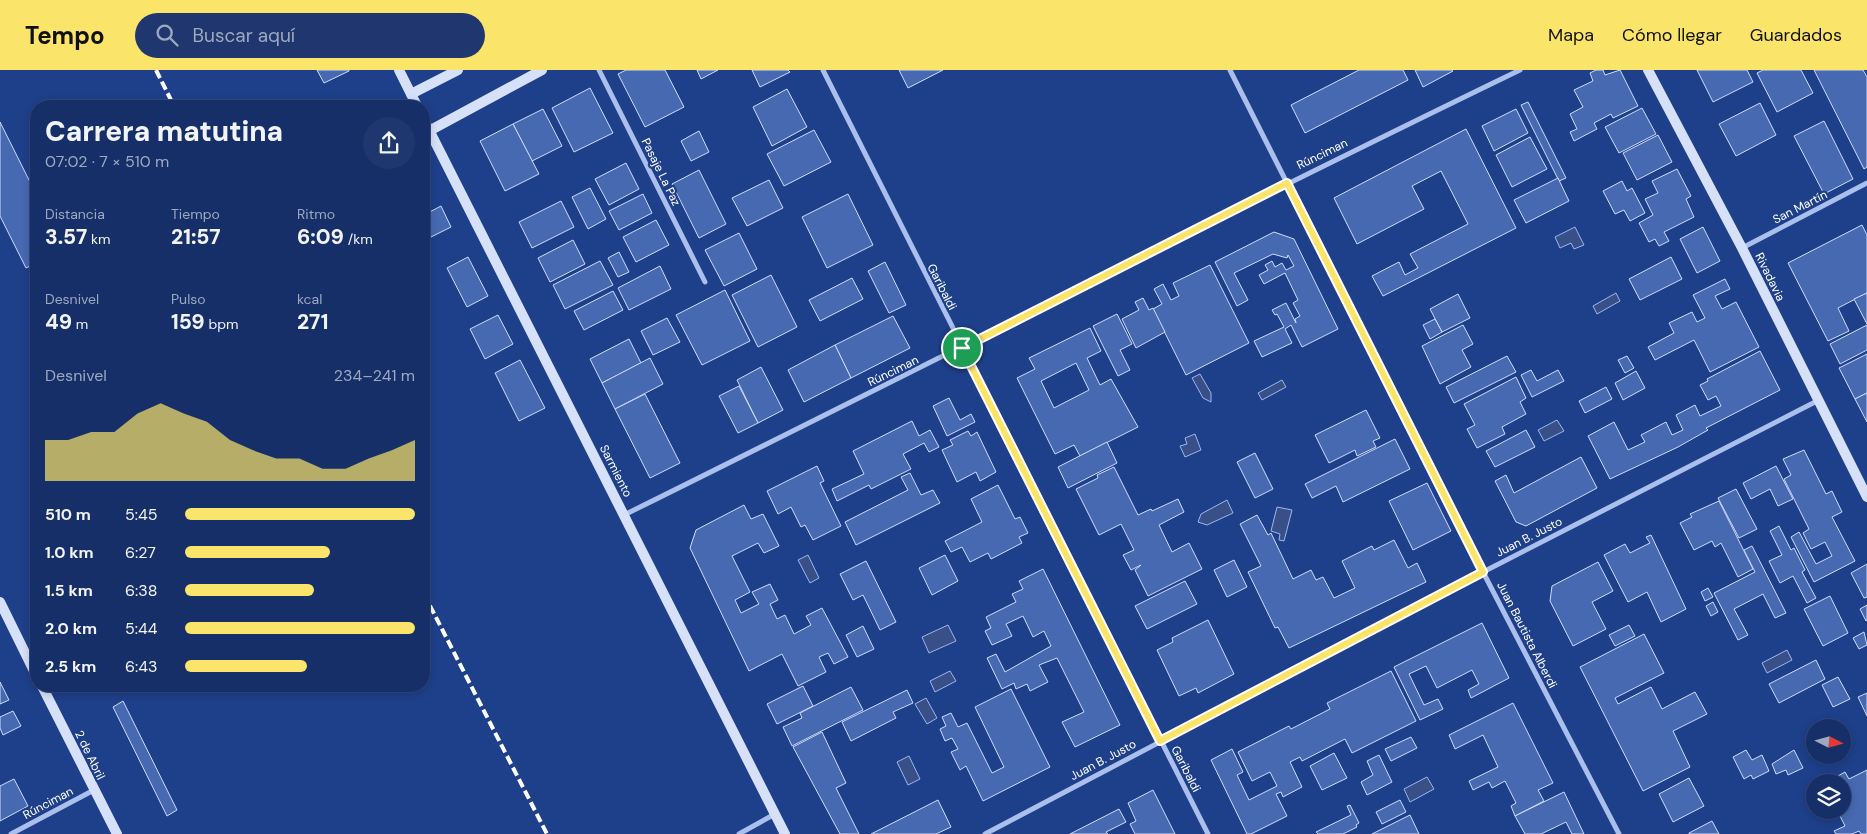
<!DOCTYPE html>
<html lang="es">
<meta charset="utf-8">
<style>
body{margin:0;font-family:"DM Sans",sans-serif;background:#1f376e;color:#f1f3f6;height:100vh;display:flex;flex-direction:column;font-size:19px;white-space:nowrap}
*{box-sizing:border-box;margin:0}
p{font-size:16px;color:#9ea9c0}
.icon{flex:none;width:28px;height:28px;fill:none;stroke:currentColor;stroke-width:2;stroke-linecap:round;stroke-linejoin:round}
.map{position:relative;flex:1;overflow:hidden}
.side{position:absolute;left:30px;top:30px;width:400px;height:592px;display:flex;flex-direction:column;background:#162f68;border-radius:20px;box-shadow:0 2px 8px #0003,0 0 0 1px #354a7c}
.side>*{flex:none}
.needle{width:32px;rotate:96deg}
.controls{position:absolute;left:1806px;top:649px;display:grid;gap:10px}
.controls a{display:grid;place-items:center;width:45px;height:45px;border-radius:50%;background:#162f68;box-shadow:0 2px 8px #0003,0 0 0 1px #354a7c;font-size:25px}
.pin{position:absolute;display:grid;place-items:center;width:42px;height:42px;color:#fff;margin:-21px;border:2px solid #fff;border-radius:50%;box-shadow:0 1px 5px #0007}
.round{display:grid;place-items:center;flex:none;width:52px;height:52px;border-radius:26px;background:#1f376e}
.overview{display:flex;align-items:center;justify-content:space-between;height:85px;padding:0 15px}
h1{font-size:28px;font-weight:800;line-height:38px}
.stats{display:grid;grid-template-columns:repeat(3,1fr);gap:8px;height:85px;padding:5px 15px}
.stats div{display:grid;align-content:center}
.stats b{font-size:21px;font-weight:800}
.stats small{font-size:14px;font-weight:400}
.stats p{font-size:14px}
.chart{height:140px;padding:10px 15px}
.chart p{display:flex;justify-content:space-between}
.chart svg{width:100%;height:90px;margin-top:5px;fill:#fae469;opacity:.7}
ul{padding:0 15px;list-style:none;font-size:16px}
li{display:grid;grid-template-columns:80px 60px 1fr;align-items:center;height:38px}
li i{height:12px;border-radius:6px;background:#fae469}
header{display:flex;align-items:center;gap:30px;box-sizing:border-box;height:70px;padding:0 25px;background:#fae469;color:#111}
header strong{font-size:24px}
nav{display:flex;gap:28px;margin-inline-start:auto;font-size:18px}
.search{width:350px;height:45px;background:#1f376e;display:flex;align-items:center;gap:12px;box-sizing:border-box;padding:0 18px;border-radius:28px;color:#9ea9c0;font-size:19px}
.map>svg:first-child{display:block}
.water{fill:#384f87;stroke:#9db8ed}
.building{fill:#4769b2;stroke:#cfdcf8;fill-rule:evenodd}
.lines{fill:none;stroke-linecap:round;stroke-linejoin:round}
.street{stroke:#aabfec;stroke-width:5}
.secondary{stroke:#d6e0f9;stroke-width:10}
.rail{stroke:#fff;stroke-width:4;stroke-dasharray:9 4;stroke-linecap:butt}
.route-casing{stroke:#fff;stroke-width:10}
.route{stroke:#fae469;stroke-width:6}
.labels{text-anchor:middle;stroke-width:4.5;stroke-linejoin:round;paint-order:stroke}
.street-label{font-size:12px;fill:#fff;stroke:#1e3f8a}
</style>
<header>
<strong>Tempo</strong>
<div class="search"><svg class="icon" aria-label="search" viewBox="0 0 24 24"><circle cx="10" cy="10" r="6"/><path d="M15 15l6 6"/></svg>Buscar aquí</div>
<nav><a>Mapa</a><a>Cómo llegar</a><a>Guardados</a></nav>
</header>
<div class="map">
<svg width="1867" height="764" viewBox="0 0 1867 764">
<rect width="100%" height="100%" fill="#1e3f8a"/>
<g class="water">
<path d="M1575 157 1584 175 1574 179 1571 173 1560 178 1555 167Z"/>
<path d="M1616 223 1620 231 1597 244 1593 236Z"/>
<path d="M1200 304 1211 323V332L1203 328 1192 308Z"/>
<path d="M1282 310 1286 317 1262 330 1258 323Z"/>
<path d="M1557 350 1564 361 1544 371 1538 360Z"/>
<path d="M1195 364 1201 380 1185 387 1180 376 1187 374 1185 368Z"/>
<path d="M1227 430 1233 443 1207 455 1198 452 1201 444Z"/>
<path d="M1277 437 1292 440 1284 471 1279 470 1280 464 1271 461Z"/>
<path d="M808 485 819 508 810 513 798 490Z"/>
<path d="M948 555 956 571 929 583 922 567Z"/>
<path d="M1787 580 1792 590 1767 603 1762 593Z"/>
<path d="M950 601 956 611 935 622 930 611Z"/>
<path d="M926 628 937 648 927 654 915 634Z"/>
<path d="M909 686 920 709 908 715 897 692Z"/>
<path d="M1427 707 1434 719 1410 732 1404 719Z"/>
</g>
<g class="building">
<path d="M317 0H349V1L324 13Z"/>
<path d="M626 0H665L684 37 645 57 618 4Z"/>
<path d="M697 0H718L701 9Z"/>
<path d="M752 0H788L790 2 760 17Z"/>
<path d="M899 0H943L908 18Z"/>
<path d="M1359 0H1403L1408 10 1305 63 1291 35Z"/>
<path d="M1415 0H1452L1453 1 1423 17Z"/>
<path d="M1596 0H1603L1605 5 1620 0 1638 36 1613 48 1611 44 1594 53 1597 59 1574 71 1570 62 1577 59 1570 44 1583 37 1574 20 1593 11 1590 3Z"/>
<path d="M1697 0H1747L1753 12 1713 32Z"/>
<path d="M1763 0H1801L1813 23 1777 42 1757 3Z"/>
<path d="M1814 0H1863L1867 7V97L1864 99Z"/>
<path d="M590 18 613 63 574 82 552 38Z"/>
<path d="M787 19 807 57 772 76 753 37Z"/>
<path d="M1528 32 1566 108 1559 111 1521 35Z"/>
<path d="M1760 33 1776 65 1736 86 1719 54Z"/>
<path d="M1642 38 1656 64 1619 83 1605 57Z"/>
<path d="M543 39 562 76 532 91 513 54Z"/>
<path d="M1516 39 1528 63 1494 81 1482 56Z"/>
<path d="M1824 51 1853 109 1824 124 1794 66Z"/>
<path d="M0 52 36 124V193L26 198 0 146Z"/>
<path d="M513 54 539 104 505 121 480 71Z"/>
<path d="M1466 59 1516 158 1383 226 1372 206 1399 192 1405 205 1418 198 1410 184 1468 154 1441 101 1412 116 1424 139 1357 174 1334 128Z"/>
<path d="M814 60 831 92 784 116 767 84Z"/>
<path d="M699 61 709 82 691 91 681 71Z"/>
<path d="M1658 65 1672 92 1637 110 1623 83Z"/>
<path d="M1530 67 1547 99 1512 117 1496 85Z"/>
<path d="M626 93 639 119 609 135 595 109Z"/>
<path d="M1677 99 1691 126 1686 129 1694 147 1664 162 1669 171 1659 176 1655 169 1649 172 1639 153 1653 145 1645 129 1658 123 1652 111Z"/>
<path d="M699 100 726 154 699 168 672 114Z"/>
<path d="M1558 108 1569 131 1526 153 1514 130Z"/>
<path d="M769 110 783 138 747 156 732 128Z"/>
<path d="M1622 111 1627 121 1632 118 1645 143 1630 151 1624 140 1615 144 1603 121Z"/>
<path d="M590 118 606 149 588 159 572 127Z"/>
<path d="M643 124 652 143 619 160 609 141Z"/>
<path d="M848 124 873 175 827 198 802 147Z"/>
<path d="M561 131 574 157 532 178 519 152Z"/>
<path d="M441 136 451 157 427 169 424 162V145Z"/>
<path d="M656 150 669 175 636 192 623 167Z"/>
<path d="M1862 155 1867 165V223L1838 238 1849 261 1828 271 1788 193Z"/>
<path d="M1703 157 1720 191 1697 203 1680 169Z"/>
<path d="M1274 162 1294 169 1338 259 1302 277 1291 255 1285 259 1292 273 1262 287 1254 271 1284 257 1277 244 1275 245 1272 240 1286 233 1296 253 1295 249 1300 246 1293 233 1298 230 1285 203 1264 214 1259 205 1268 200 1265 195 1272 191 1275 197 1282 193 1286 200 1294 196 1288 185 1287 188 1273 184 1234 203 1248 230 1237 236 1215 192Z"/>
<path d="M739 163 757 199 724 216 705 180Z"/>
<path d="M573 170 585 194 550 212 538 188Z"/>
<path d="M619 182 629 202 618 207 608 188Z"/>
<path d="M468 187 488 226 467 237 447 198Z"/>
<path d="M1671 187 1682 209 1640 230 1629 209Z"/>
<path d="M600 191 613 215 565 239 553 215Z"/>
<path d="M885 192 906 235 889 243 868 201Z"/>
<path d="M1210 195 1249 273 1186 305 1153 239 1162 234 1154 219 1163 214 1171 230 1179 226 1173 213Z"/>
<path d="M660 196 671 219 629 240 618 218Z"/>
<path d="M771 205 797 257 758 277 732 225Z"/>
<path d="M852 208 863 229 820 251 809 230Z"/>
<path d="M1725 209 1730 219 1715 226 1722 239 1736 232 1759 277 1710 302 1694 270 1655 290 1648 277 1674 263 1669 253 1692 242 1697 252 1705 248 1693 225Z"/>
<path d="M725 220 750 271 702 295 676 245Z"/>
<path d="M613 221 623 240 584 260 574 241Z"/>
<path d="M1867 223V254L1854 229Z"/>
<path d="M1458 224 1470 248 1442 262 1430 239Z"/>
<path d="M1143 228 1149 240 1153 238 1165 262 1136 278 1122 249 1139 240 1135 232Z"/>
<path d="M1117 244 1132 274 1120 280 1130 300 1118 306 1093 256Z"/>
<path d="M498 245 513 274 485 289 470 259Z"/>
<path d="M893 246 910 278 851 308 835 275Z"/>
<path d="M667 248 680 272 653 285 641 261Z"/>
<path d="M1435 249 1442 262 1430 269 1423 255Z"/>
<path d="M1463 255 1473 274 1462 280 1471 297 1440 314 1422 276Z"/>
<path d="M1867 255V280L1840 294 1830 274Z"/>
<path d="M1090 258 1101 281 1087 288 1100 315 1111 309 1138 357 1080 386 1074 375 1055 384 1017 308 1035 299 1029 288ZM1076 293 1089 320 1054 338 1041 311Z"/>
<path d="M629 269 641 293 602 313 590 289Z"/>
<path d="M835 275 851 308 804 332 788 300Z"/>
<path d="M1760 281 1780 320 1706 358 1708 360 1678 377 1610 409 1588 366 1614 352 1628 380 1645 372 1641 365 1666 352 1672 365 1683 360 1676 345 1695 335 1700 346 1721 336 1716 326 1708 330 1700 315 1708 311 1707 309Z"/>
<path d="M1867 284V323L1855 329 1839 298Z"/>
<path d="M1507 286 1516 302 1454 333 1446 317Z"/>
<path d="M1627 286 1634 298 1625 303 1618 290Z"/>
<path d="M650 288 663 314 615 339 602 313Z"/>
<path d="M520 290 545 338 519 351 495 303Z"/>
<path d="M761 297 783 340 758 353 737 310Z"/>
<path d="M1531 300 1537 311 1558 300 1564 311 1532 327 1521 305Z"/>
<path d="M1636 301 1645 318 1623 330 1615 313Z"/>
<path d="M1516 307 1526 328 1520 332 1526 344 1502 357 1505 364 1477 378 1467 359 1475 355 1464 334Z"/>
<path d="M739 316 758 353 738 363 719 326Z"/>
<path d="M1606 317 1612 329 1585 343 1579 331Z"/>
<path d="M1867 323V352L1855 329Z"/>
<path d="M645 324 680 393 650 408 615 339Z"/>
<path d="M949 328 960 350 971 344 975 352 947 366 933 336Z"/>
<path d="M1366 340 1380 368 1373 371 1376 377 1357 386 1355 380 1329 393 1315 365Z"/>
<path d="M912 351 919 366 930 360 939 377 929 382 924 373 903 384 911 399 871 419 869 415 837 431 832 419 864 404 853 381Z"/>
<path d="M1526 360 1535 377 1495 397 1486 381Z"/>
<path d="M968 361 971 366 977 362 996 402 980 411 976 402 957 412 942 380 953 375 950 370Z"/>
<path d="M1395 369 1410 399 1343 432 1336 416 1312 428 1305 414Z"/>
<path d="M1107 372 1117 393 1068 418 1058 397Z"/>
<path d="M1804 380 1826 424 1832 421 1842 442 1832 447 1855 491 1814 512 1791 467 1799 462 1816 494 1832 486 1825 472 1811 479 1803 463 1809 459 1784 409 1791 405 1783 389Z"/>
<path d="M1255 383 1273 419 1255 428 1237 392Z"/>
<path d="M1581 387 1597 418 1526 456 1516 452 1495 411 1506 405 1514 423Z"/>
<path d="M817 396 824 411 820 413 841 456 813 470 805 455 801 457 791 437 778 444 767 421Z"/>
<path d="M1776 396 1793 429 1778 436 1770 419 1751 429 1743 413Z"/>
<path d="M1114 397 1138 445 1151 439 1152 441 1178 429 1184 442 1159 455 1172 482 1189 473 1202 499 1148 526 1135 500 1141 495 1131 500 1123 485 1134 480 1121 454 1099 465 1076 419 1098 408 1097 405Z"/>
<path d="M910 403 921 425 933 420 940 433 856 475 845 452 908 420 901 407Z"/>
<path d="M1427 413 1451 461 1413 480 1389 431Z"/>
<path d="M998 415 1015 449 1020 447 1028 463 1019 467 1022 473 991 489 988 483 970 492 962 477 951 482 945 471 982 452 971 429Z"/>
<path d="M1736 419 1757 459 1739 468 1718 428Z"/>
<path d="M1719 431 1753 499 1738 507 1721 473 1715 477 1712 471 1694 480 1680 453 1692 447 1690 444Z"/>
<path d="M744 435 751 449 763 444 779 476 764 483 758 473 732 486 750 522 735 530 741 543 759 534 752 522 770 514 778 530 770 534 777 549 785 545 794 564 811 555 806 546 822 538 848 587 834 594 828 583 819 587 826 602 798 616 782 584 749 601 690 478 696 460Z"/>
<path d="M1257 445 1268 465 1271 463 1293 509 1311 500 1316 510 1323 507 1334 528 1355 518 1342 491 1372 476 1374 480 1394 470 1408 498 1417 493 1426 512 1289 578 1278 557 1275 558 1248 502 1261 496 1240 454Z"/>
<path d="M1779 456 1791 480 1794 478 1805 500 1802 502 1816 528 1807 533 1793 506 1780 513 1769 491 1782 485 1770 461Z"/>
<path d="M1651 465 1686 539 1661 552 1647 522 1628 532 1604 485 1625 474 1630 483 1650 473 1646 467Z"/>
<path d="M1752 476 1786 543 1775 548 1763 524 1734 539 1748 565 1738 570 1714 523 1755 502 1744 480Z"/>
<path d="M945 485 958 511 932 525 919 498Z"/>
<path d="M1234 490 1247 517 1227 527 1214 500Z"/>
<path d="M866 491 896 552 880 560 863 525 853 530 840 504Z"/>
<path d="M1598 492 1613 521 1592 532 1606 559 1573 576 1550 531 1552 516Z"/>
<path d="M1867 494V527L1864 528 1851 503Z"/>
<path d="M1043 499 1120 655 1075 677 1062 652 1084 642 1057 588 1039 595 1048 612 1030 621 1027 614 1016 619 1014 613 1002 619 987 588 996 584 1005 602 1051 576 1044 561 1033 567 1023 546 1006 554 1012 566 992 575 985 561 991 558 986 547 1016 532 1012 524 1023 519 1019 511Z"/>
<path d="M1185 511 1197 534 1147 559 1135 536Z"/>
<path d="M1708 518 1713 527 1705 531 1701 522Z"/>
<path d="M1830 526 1848 563 1823 576 1804 539Z"/>
<path d="M1713 532 1718 542 1711 546 1706 536Z"/>
<path d="M1867 535V550L1866 551 1860 539Z"/>
<path d="M1208 550 1234 604 1198 623 1196 618 1179 626 1157 580 1173 572 1172 568Z"/>
<path d="M1482 553 1509 608 1471 628 1468 620 1479 614 1472 600 1437 618 1426 596 1409 604 1424 635 1438 629 1443 639 1420 650 1394 597Z"/>
<path d="M1629 555 1635 566 1615 576 1609 565Z"/>
<path d="M863 556 874 579 857 587 846 565Z"/>
<path d="M1864 562 1867 575 1859 579 1853 568Z"/>
<path d="M1644 564 1664 603 1615 628 1618 634 1651 617 1662 639 1695 622 1707 644 1673 661 1690 697 1643 721 1580 597Z"/>
<path d="M1816 590 1825 609 1779 633 1769 614Z"/>
<path d="M1391 601 1416 651 1352 683 1345 669 1302 691 1300 687 1290 692 1302 717 1283 727 1281 722 1276 724 1287 746 1251 764H1247L1211 690 1232 679 1243 702 1237 705 1249 730 1277 716 1270 702 1252 711 1238 682 1289 656 1291 659 1330 639 1327 633Z"/>
<path d="M1838 607 1850 629 1833 637 1822 615Z"/>
<path d="M0 612 9 630 0 634Z"/>
<path d="M803 616 813 636 777 654 767 634Z"/>
<path d="M851 617 863 640 792 676 783 657 802 648 800 643Z"/>
<path d="M1011 619 1050 697 983 731 966 696 960 700 951 682 958 679 952 668 945 671 940 659 946 656 942 647 951 643 958 657 967 653 992 703 1004 697 975 637Z"/>
<path d="M907 620 913 633 893 642 896 648 851 671 842 652Z"/>
<path d="M1867 623V646L1858 627Z"/>
<path d="M123 631 177 740 167 746 113 637Z"/>
<path d="M1513 633 1553 713 1538 720 1544 731 1515 746 1511 736 1516 733 1505 711 1492 718 1489 712 1473 720 1469 711 1498 697 1483 665 1455 679 1449 665Z"/>
<path d="M13 641 21 656 3 665 0 658V647Z"/>
<path d="M822 662 846 713 836 718 859 764H840L793 677Z"/>
<path d="M1411 667 1417 678 1391 691 1385 679Z"/>
<path d="M1746 680 1752 690 1762 685 1769 701 1753 709 1751 705 1744 709 1733 687Z"/>
<path d="M1794 680 1803 698 1788 705 1786 700 1776 704 1772 694Z"/>
<path d="M1334 683 1347 708 1322 720 1310 696Z"/>
<path d="M1379 685 1392 712 1367 725 1361 712 1373 705 1367 691Z"/>
<path d="M1867 700V764H1861L1859 761 1852 764H1836L1834 761 1845 756 1837 740H1842V733L1848 730 1842 719V712H1839L1836 707 1845 702 1849 709Z"/>
<path d="M1689 708 1704 736 1673 752 1659 724Z"/>
<path d="M14 709 28 736 0 751V716Z"/>
<path d="M1153 720 1175 764H1135L1130 754 1136 751 1128 733Z"/>
<path d="M1564 722 1584 764H1572L1566 752 1541 764H1525L1515 746Z"/>
<path d="M938 730 951 757 936 764H871Z"/>
<path d="M1400 730 1406 742 1382 754 1376 742Z"/>
<path d="M1350 735 1359 753 1356 755 1357 757 1343 764H1318L1316 762 1351 745 1347 736Z"/>
<path d="M1119 739 1126 752 1106 762 1108 764H1070Z"/>
<path d="M1410 745 1419 764H1372Z"/>
<path d="M1712 751 1719 764H1689V763Z"/>
</g>
<g class="lines">
<g class="street">
<path d="M599 0 705 212"/>
<path d="M823 0 1208 764"/>
<path d="M1230 0 1483 502 1619 764"/>
<path d="M1742 178 1867 113"/>
<path d="M624 445C923 297 1220 145 1520 0"/>
<path d="M11 764 94 720"/>
<path d="M739 764 775 744"/>
<path d="M985 764 1483 502 1817 331"/>
</g>
<g class="secondary">
<path d="M399 0 417 36"/>
<path d="M1648 0 1742 178 1867 427"/>
<path d="M411 24 458 0"/>
<path d="M424 50 785 764"/>
<path d="M429 61 542 0"/>
<path d="M0 532 36 605"/>
<path d="M42 616 117 764"/>
</g>
<g class="rail">
<path d="M156 0 174 36"/>
<path d="M424 524 547 764"/>
</g>
</g>
<g class="lines">
<g class="route-casing">
<path id="route" d="M1287 113 1483 502 1160 671 962 278Z"/>
</g>
<use href="#route" class="route"/>
</g>
<g class="labels">
<g class="street-label">
<text transform="translate(1322 84) rotate(-26)" y="4">Rúnciman</text>
<text transform="translate(661 102) rotate(64)" y="4">Pasaje La Paz</text>
<text transform="translate(1800 137) rotate(-27)" y="4">San Martín</text>
<text transform="translate(1770 207) rotate(64)" y="4">Rivadavia</text>
<text transform="translate(942 217) rotate(63)" y="4">Garibaldi</text>
<text transform="translate(893 301) rotate(-26)" y="4">Rúnciman</text>
<text transform="translate(616 401) rotate(63)" y="4">Sarmiento</text>
<text transform="translate(1529 467) rotate(-27)" y="4">Juan B. Justo</text>
<text transform="translate(1527 565) rotate(63)" y="4">Juan Bautista Alberdi</text>
<text transform="translate(90 685) rotate(64)" y="4">2 de Abril</text>
<text transform="translate(1103 690) rotate(-28)" y="4">Juan B. Justo</text>
<text transform="translate(1186 699) rotate(63)" y="4">Garibaldi</text>
<text transform="translate(48 733) rotate(-28)" y="4">Rúnciman</text>
</g>
</g>
</svg>
<div class="controls">
<a><svg class="needle" viewBox="-14 -14 28 28"><path d="M0-13l5 13h-10z" fill="#e53935"/><path d="M0 13l5-13h-10z" fill="#9ea9c0"/></svg></a>
<a><svg class="icon" aria-label="layers" viewBox="0 0 24 24"><path d="M12 4l9 5-9 5-9-5zM3 14l9 5 9-5"/></svg></a>
</div>
<div class="pin" style="left:962px;top:278px;background:#1e9e55"><svg class="icon" aria-label="arrive" viewBox="0 0 24 24"><path d="M6 21V4h12l-3 4 3 4H6"/></svg></div>
<section class="side">
<div class="overview"><div><h1>Carrera matutina</h1><p>07:02 · 7 × 510 m</p></div><a class="round"><svg class="icon" aria-label="share" viewBox="0 0 24 24"><path d="M12 15V3M7 8l5-5 5 5M5 13v7h14v-7"/></svg></a></div>
<div class="stats">
<div><p>Distancia</p><b>3.57<small> km</small></b></div>
<div><p>Tiempo</p><b>21:57</b></div>
<div><p>Ritmo</p><b>6:09<small> /km</small></b></div>
</div>
<div class="stats">
<div><p>Desnivel</p><b>49<small> m</small></b></div>
<div><p>Pulso</p><b>159<small> bpm</small></b></div>
<div><p>kcal</p><b>271</b></div>
</div>
<div class="chart"><p><span>Desnivel</span>234–241 m</p>
<svg viewBox="0 0 160 44" preserveAspectRatio="none"><path d="M0 44V24L10 24L20 20L30 20L40 11L50 6L60 11L70 15L80 24L90 29L100 33L110 33L120 38L130 38L140 33L150 29L160 24V44z"/></svg>
</div>
<ul>
<li><b>510 m</b>5:45<i style="width:100%"></i></li>
<li><b>1.0 km</b>6:27<i style="width:63%"></i></li>
<li><b>1.5 km</b>6:38<i style="width:56%"></i></li>
<li><b>2.0 km</b>5:44<i style="width:100%"></i></li>
<li><b>2.5 km</b>6:43<i style="width:53%"></i></li>
</ul>
</section>
</div>
